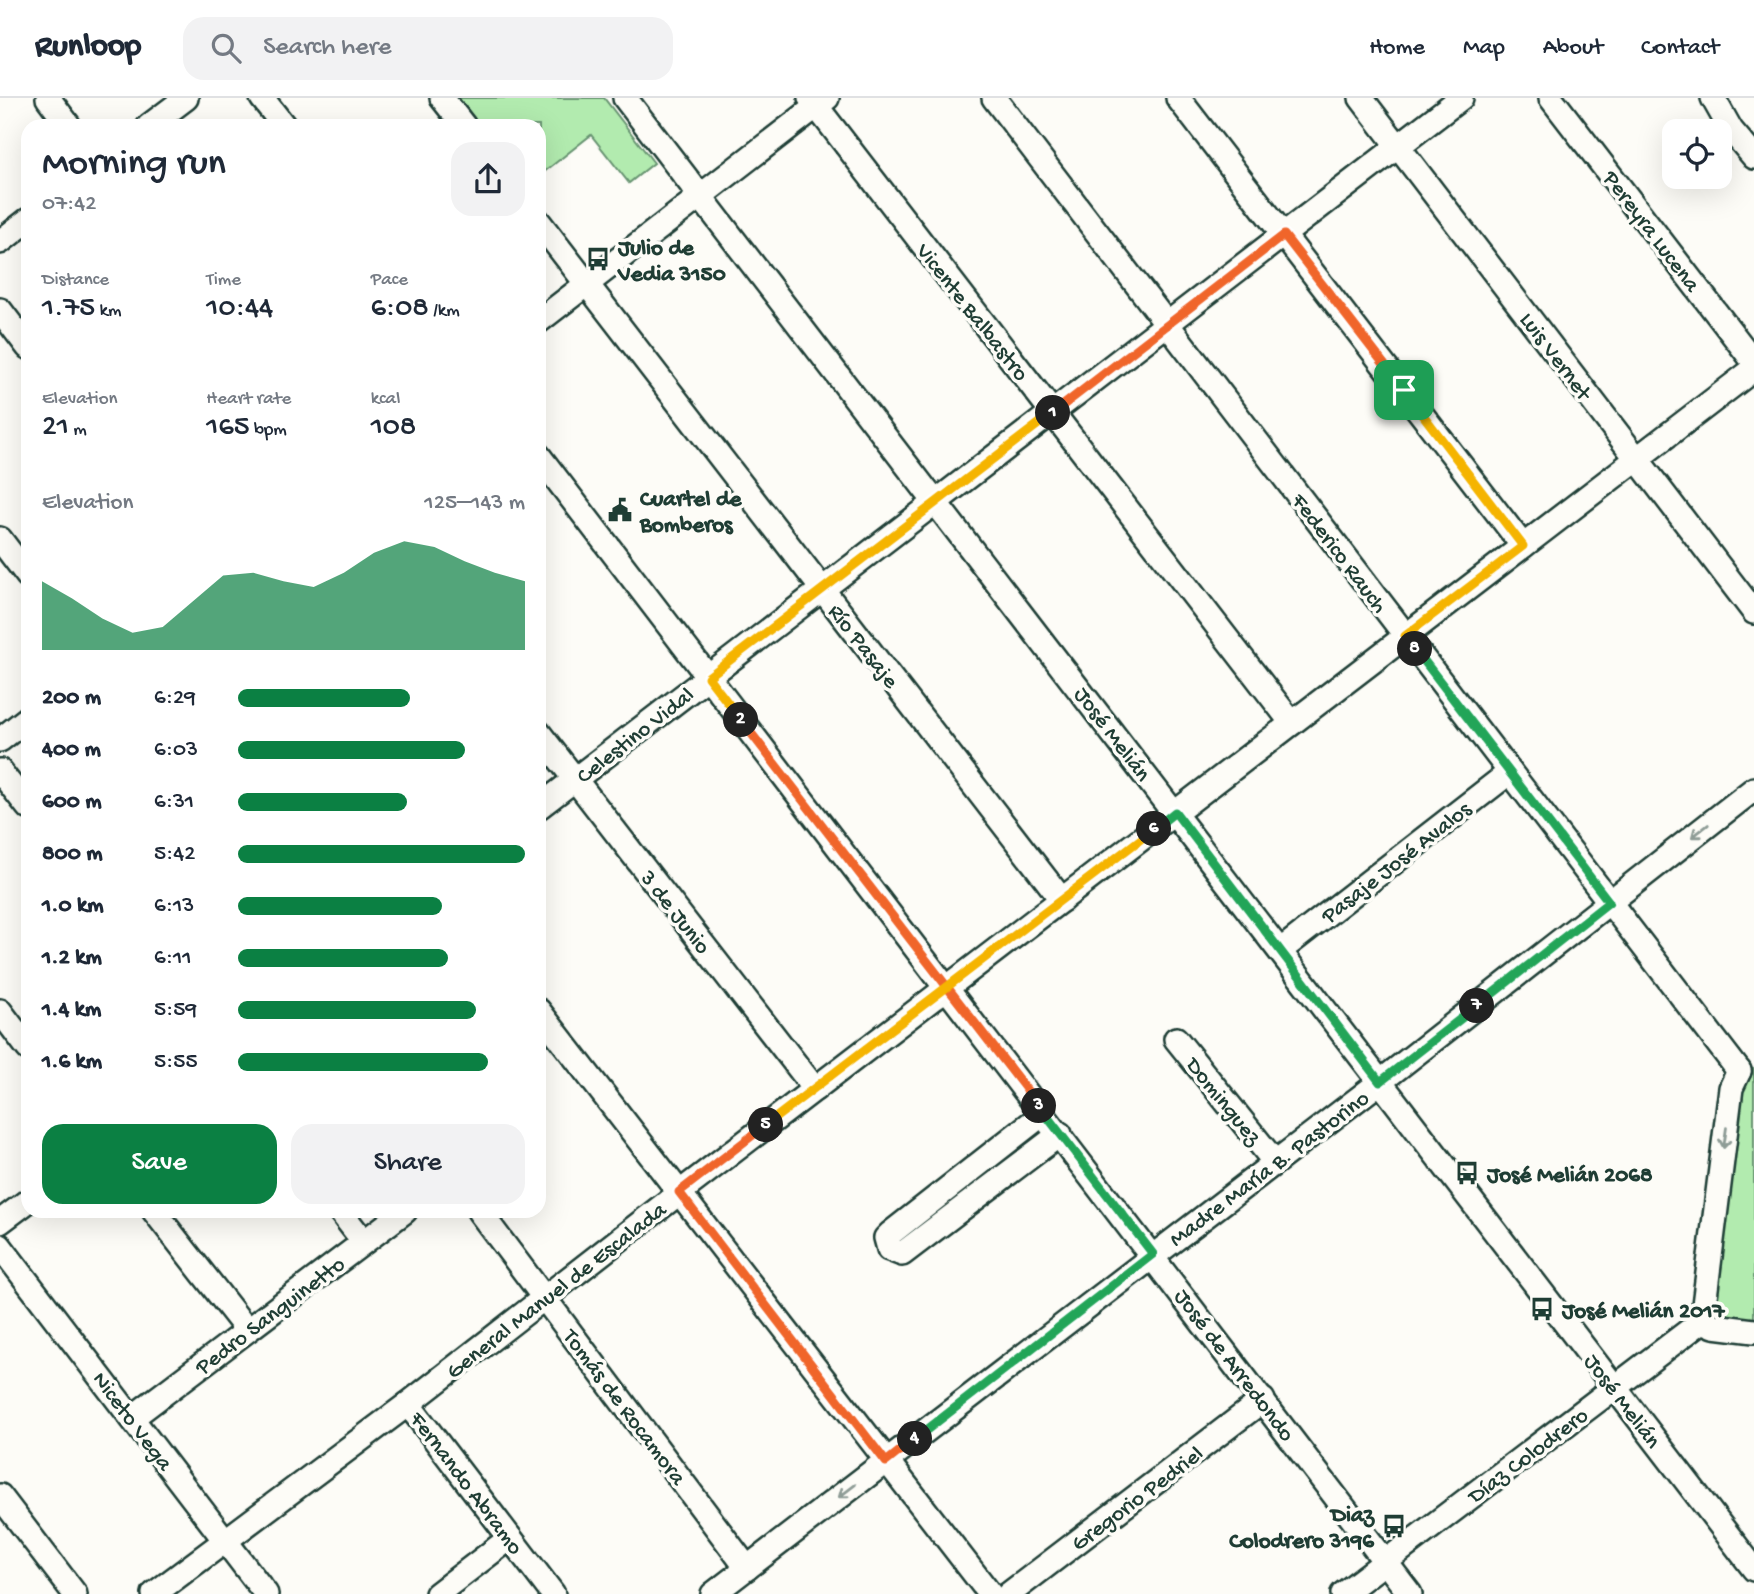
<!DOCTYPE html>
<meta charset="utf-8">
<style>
body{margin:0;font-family:"Gochi Hand",sans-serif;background:#f2f2f3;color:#1f2937;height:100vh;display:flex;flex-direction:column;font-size:26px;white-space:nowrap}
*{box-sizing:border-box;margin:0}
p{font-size:23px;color:#747a83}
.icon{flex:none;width:38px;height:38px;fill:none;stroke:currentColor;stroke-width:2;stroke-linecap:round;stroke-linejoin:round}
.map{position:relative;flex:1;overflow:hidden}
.drawer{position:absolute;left:21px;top:21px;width:525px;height:1099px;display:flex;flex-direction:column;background:#fff;border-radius:21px;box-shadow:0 7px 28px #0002}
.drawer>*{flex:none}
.controls{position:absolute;left:1662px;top:21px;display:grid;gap:14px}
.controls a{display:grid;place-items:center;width:70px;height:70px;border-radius:14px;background:#fff;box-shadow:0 7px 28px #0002;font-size:35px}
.pin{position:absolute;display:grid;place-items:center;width:60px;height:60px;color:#fff;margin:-30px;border-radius:14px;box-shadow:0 4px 10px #0006}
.km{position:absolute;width:35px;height:35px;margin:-18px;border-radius:50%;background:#222;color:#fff;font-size:19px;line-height:35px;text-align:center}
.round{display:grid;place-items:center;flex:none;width:74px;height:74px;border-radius:21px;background:#f2f2f3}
.headline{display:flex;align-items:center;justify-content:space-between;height:119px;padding:0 21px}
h1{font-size:38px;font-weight:600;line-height:52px}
.stats{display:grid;grid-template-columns:repeat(3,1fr);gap:10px;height:119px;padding:7px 21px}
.stats div{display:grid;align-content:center}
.stats b{font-size:30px;font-weight:600}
.stats small{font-size:19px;font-weight:400}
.stats p{font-size:19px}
.chart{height:196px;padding:14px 21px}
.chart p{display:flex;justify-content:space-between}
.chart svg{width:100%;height:126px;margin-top:7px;fill:#0b8043;opacity:.7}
.button{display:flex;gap:14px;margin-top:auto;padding:14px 21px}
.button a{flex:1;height:80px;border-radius:21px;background:#0b8043;color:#fff;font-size:28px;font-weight:600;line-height:80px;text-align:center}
.button a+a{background:#f2f2f3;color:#1f2937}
ul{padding:0 21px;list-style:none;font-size:23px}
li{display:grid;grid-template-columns:112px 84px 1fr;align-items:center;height:52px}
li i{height:18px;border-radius:9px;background:#0b8043}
header{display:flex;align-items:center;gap:42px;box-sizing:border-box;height:98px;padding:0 35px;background:#fff;border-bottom:2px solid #e0e1e3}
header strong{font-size:33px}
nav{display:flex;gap:38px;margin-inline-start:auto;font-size:24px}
.search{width:490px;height:63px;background:#f2f2f3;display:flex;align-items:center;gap:18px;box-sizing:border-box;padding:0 24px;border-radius:21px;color:#747a83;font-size:26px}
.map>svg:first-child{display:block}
.green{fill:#b2ebaf;stroke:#689472;stroke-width:2}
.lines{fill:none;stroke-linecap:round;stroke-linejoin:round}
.minor-casing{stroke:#1f3d34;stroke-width:28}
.minor{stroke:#fdfcf7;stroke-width:23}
.oneway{stroke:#8e9c96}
.split-1-casing{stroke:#fff;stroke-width:14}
.split-2-casing{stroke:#fff;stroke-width:14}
.split-3-casing{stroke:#fff;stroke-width:14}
.split-4-casing{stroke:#fff;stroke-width:14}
.split-5-casing{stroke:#fff;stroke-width:14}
.split-6-casing{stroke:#fff;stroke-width:14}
.split-7-casing{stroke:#fff;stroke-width:14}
.split-8-casing{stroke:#fff;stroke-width:14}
.split-9-casing{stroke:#fff;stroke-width:14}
.split-1{stroke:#f0652b;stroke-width:9}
.split-2{stroke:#f5b400;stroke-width:9}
.split-3{stroke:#f0652b;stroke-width:9}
.split-4{stroke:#22a559;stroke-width:9}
.split-5{stroke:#f0652b;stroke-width:9}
.split-6{stroke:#f5b400;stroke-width:9}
.split-7{stroke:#22a559;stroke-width:9}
.split-8{stroke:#22a559;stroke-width:9}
.split-9{stroke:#f5b400;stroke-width:9}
.labels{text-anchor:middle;stroke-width:7;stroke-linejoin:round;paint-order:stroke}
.street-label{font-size:23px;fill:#1f3d34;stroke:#fdfcf7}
.poi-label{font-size:23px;font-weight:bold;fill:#1f3d34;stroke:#fdfcf7;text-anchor:start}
</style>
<header>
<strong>Runloop</strong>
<div class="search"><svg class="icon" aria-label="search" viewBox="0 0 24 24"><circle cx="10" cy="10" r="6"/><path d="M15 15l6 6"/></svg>Search here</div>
<nav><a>Home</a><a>Map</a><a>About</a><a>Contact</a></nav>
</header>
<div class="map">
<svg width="1754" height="1496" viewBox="0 0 1754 1496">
<rect width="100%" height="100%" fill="#fdfcf7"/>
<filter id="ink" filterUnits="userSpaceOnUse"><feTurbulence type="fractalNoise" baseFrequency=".0143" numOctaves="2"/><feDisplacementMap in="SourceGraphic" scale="14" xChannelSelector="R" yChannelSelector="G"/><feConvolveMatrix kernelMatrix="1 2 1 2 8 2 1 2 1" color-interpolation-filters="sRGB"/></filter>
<g filter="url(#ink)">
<g class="green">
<path d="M455 0H604L654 65 629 85 591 37 539 78V28H477Z"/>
<path d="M1754 971V1233L1702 1223 1739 973Z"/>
</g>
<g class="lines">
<g class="minor-casing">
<g id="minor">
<path d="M48 0 69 28"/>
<path d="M262 0 284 28"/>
<path d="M442 0 464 28"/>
<path d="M625 0 1754 1471"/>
<path d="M810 0 1292 625"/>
<path d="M994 0 1739 973"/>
<path d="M1178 0 1523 448"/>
<path d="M1361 0 1754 514"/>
<path d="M1551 0 1754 264"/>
<path d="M1713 0 1731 32 1754 59"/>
<path d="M149 28 186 0"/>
<path d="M539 124 1062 802"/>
<path d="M0 144 28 122"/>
<path d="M0 212 28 249"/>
<path d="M539 223 827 0"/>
<path d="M539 358 1410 1496"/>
<path d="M0 441 28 478"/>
<path d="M539 635 815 991"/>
<path d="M0 642 28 620"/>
<path d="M0 673 28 709"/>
<path d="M539 709 1461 0"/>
<path d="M1281 852 1510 674"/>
<path d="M0 913 28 950"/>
<path d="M539 913 990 1496"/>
<path d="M1176 941 1274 1063"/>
<path d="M1044 1015 891 1135 886 1140 889 1151 902 1156 1060 1036"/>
<path d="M154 1113 247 1232"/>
<path d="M340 1113 364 1144"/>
<path d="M479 1113 747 1470"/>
<path d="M0 1124 28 1103"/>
<path d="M0 1148 266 1496"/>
<path d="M1702 1223 1731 990 1739 973"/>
<path d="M1702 1223 1714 1228 1754 1233"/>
<path d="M408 1306 553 1496"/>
<path d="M133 1319 405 1113"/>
<path d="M0 1398 75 1496"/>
<path d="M154 1496 408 1306 679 1095 1754 271"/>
<path d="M437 1496 510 1440"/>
<path d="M713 1496 1380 984 1754 691"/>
<path d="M1009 1496 1263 1302"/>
<path d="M1343 1496 1702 1223"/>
</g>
</g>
<use href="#minor" class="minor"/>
</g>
<defs><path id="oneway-shaft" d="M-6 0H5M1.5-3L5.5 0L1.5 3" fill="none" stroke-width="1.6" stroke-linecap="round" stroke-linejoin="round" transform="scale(1.75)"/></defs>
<g class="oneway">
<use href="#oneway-shaft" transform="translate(1700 733) rotate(142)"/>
<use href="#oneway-shaft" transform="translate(1725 1040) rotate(98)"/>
<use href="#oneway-shaft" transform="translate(847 1393) rotate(143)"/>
</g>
</g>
<g class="lines" filter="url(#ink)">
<g class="split-1-casing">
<path id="split-1" d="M1053 315 1284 137 1404 292"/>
</g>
<g class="split-2-casing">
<path id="split-2" d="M741 622 708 579 1053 315"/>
</g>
<g class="split-3-casing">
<path id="split-3" d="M741 622 1039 1008"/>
</g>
<g class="split-4-casing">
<path id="split-4" d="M915 1341 1153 1156 1039 1008"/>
</g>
<g class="split-5-casing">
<path id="split-5" d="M766 1027 679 1094 886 1364 915 1341"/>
</g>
<g class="split-6-casing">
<path id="split-6" d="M766 1027 1154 731"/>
</g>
<g class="split-7-casing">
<path id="split-7" d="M1154 731 1175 714 1380 984 1477 908"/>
</g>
<g class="split-8-casing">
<path id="split-8" d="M1415 551 1609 804 1477 908"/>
</g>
<g class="split-9-casing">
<path id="split-9" d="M1404 292 1523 448 1405 538 1415 551"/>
</g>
<use href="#split-1" class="split-1"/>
<use href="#split-2" class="split-2"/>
<use href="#split-3" class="split-3"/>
<use href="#split-4" class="split-4"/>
<use href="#split-5" class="split-5"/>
<use href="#split-6" class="split-6"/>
<use href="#split-7" class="split-7"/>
<use href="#split-8" class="split-8"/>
<use href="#split-9" class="split-9"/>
</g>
<defs>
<g id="bus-bare" transform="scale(1.89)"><path d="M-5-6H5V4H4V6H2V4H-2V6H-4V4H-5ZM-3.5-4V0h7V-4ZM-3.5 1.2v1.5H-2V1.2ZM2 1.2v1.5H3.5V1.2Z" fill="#1f3d34" stroke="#fdfcf7" stroke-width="2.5" paint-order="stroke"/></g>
<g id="civic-bare" transform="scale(1.89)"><path d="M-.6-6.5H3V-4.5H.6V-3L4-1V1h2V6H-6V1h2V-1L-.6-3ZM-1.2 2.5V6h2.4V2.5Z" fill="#1f3d34" stroke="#fdfcf7" stroke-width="2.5" paint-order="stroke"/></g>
</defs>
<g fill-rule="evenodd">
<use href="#bus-bare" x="598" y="161"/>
<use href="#civic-bare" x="620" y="412"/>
<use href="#bus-bare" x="1467" y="1075"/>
<use href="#bus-bare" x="1542" y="1211"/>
<use href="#bus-bare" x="1394" y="1428"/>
</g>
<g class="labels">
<g class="street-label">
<text transform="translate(1653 132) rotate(53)" y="8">Pereyra Lucena</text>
<text transform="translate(974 213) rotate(52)" y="8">Vicente Balbastro</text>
<text transform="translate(1557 257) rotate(53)" y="8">Luis Vernet</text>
<text transform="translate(1341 454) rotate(53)" y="8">Federico Rauch</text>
<text transform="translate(865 547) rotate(52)" y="8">Río Pasaje</text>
<text transform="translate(1114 635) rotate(53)" y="8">José Melián</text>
<text transform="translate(634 636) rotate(-38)" y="8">Celestino Vidal</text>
<text transform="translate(1395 763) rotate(-38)" y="8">Pasaje José Avalos</text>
<text transform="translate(677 813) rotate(52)" y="8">3 de Junio</text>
<text transform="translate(1225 1002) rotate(51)" y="8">Dominguez</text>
<text transform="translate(1268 1069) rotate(-37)" y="8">Madre María B. Pastorino</text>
<text transform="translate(555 1191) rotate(-38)" y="8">General Manuel de Escalada</text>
<text transform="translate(269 1216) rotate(-37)" y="8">Pedro Sanguinetto</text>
<text transform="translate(1236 1266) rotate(53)" y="8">José de Arredondo</text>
<text transform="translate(1624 1302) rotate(53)" y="8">José Melián</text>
<text transform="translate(626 1308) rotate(53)" y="8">Tomás de Rocamora</text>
<text transform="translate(134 1322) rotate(53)" y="8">Niceto Vega</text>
<text transform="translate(1527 1356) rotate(-37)" y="8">Díaz Colodrero</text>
<text transform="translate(468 1384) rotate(53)" y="8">Fernando Abramo</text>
<text transform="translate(1136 1399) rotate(-37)" y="8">Gregorio Pedriel</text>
</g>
<g class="poi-label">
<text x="618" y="156">Julio de<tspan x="618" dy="26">Vedia 3150</tspan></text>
<text x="640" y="407">Cuartel de<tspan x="640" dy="26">Bomberos</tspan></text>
<text x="1487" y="1083">José Melián 2068</text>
<text x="1562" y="1219">José Melián 2017</text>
<text x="1374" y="1423" text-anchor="end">Diaz<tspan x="1374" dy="26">Colodrero 3196</tspan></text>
</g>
</g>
</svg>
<div class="controls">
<a><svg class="icon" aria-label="locate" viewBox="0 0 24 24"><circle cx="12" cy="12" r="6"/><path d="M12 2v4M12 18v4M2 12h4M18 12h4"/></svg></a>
</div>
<div class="pin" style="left:1404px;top:292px;background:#1e9e55"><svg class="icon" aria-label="arrive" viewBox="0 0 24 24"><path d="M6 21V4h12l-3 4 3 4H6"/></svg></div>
<b class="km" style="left:1053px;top:315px">1</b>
<b class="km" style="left:741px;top:622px">2</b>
<b class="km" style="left:1039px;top:1008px">3</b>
<b class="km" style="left:915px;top:1341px">4</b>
<b class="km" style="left:766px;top:1027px">5</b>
<b class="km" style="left:1154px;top:731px">6</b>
<b class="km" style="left:1477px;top:908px">7</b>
<b class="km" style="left:1415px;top:551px">8</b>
<section class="drawer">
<div class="headline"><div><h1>Morning run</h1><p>07:42</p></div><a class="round"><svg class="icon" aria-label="share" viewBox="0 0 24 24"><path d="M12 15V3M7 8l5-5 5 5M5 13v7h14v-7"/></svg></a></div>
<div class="stats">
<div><p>Distance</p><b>1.75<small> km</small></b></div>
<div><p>Time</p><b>10:44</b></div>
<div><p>Pace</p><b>6:08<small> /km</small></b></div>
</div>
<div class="stats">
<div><p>Elevation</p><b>21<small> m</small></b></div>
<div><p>Heart rate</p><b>165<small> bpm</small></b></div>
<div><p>kcal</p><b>108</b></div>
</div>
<div class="chart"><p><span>Elevation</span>125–143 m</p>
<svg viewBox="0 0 160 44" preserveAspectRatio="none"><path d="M0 44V20L10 26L20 33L30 38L40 36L50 27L60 18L70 17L80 20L90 22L100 17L110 10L120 6L130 8L140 13L150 17L160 20V44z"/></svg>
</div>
<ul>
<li><b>200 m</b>6:29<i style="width:60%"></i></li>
<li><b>400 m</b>6:03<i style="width:79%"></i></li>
<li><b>600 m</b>6:31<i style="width:59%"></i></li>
<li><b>800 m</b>5:42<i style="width:100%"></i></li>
<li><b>1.0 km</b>6:13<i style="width:71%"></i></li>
<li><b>1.2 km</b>6:11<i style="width:73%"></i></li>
<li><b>1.4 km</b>5:59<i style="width:83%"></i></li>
<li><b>1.6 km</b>5:55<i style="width:87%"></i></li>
</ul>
<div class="button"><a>Save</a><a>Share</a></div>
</section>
</div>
